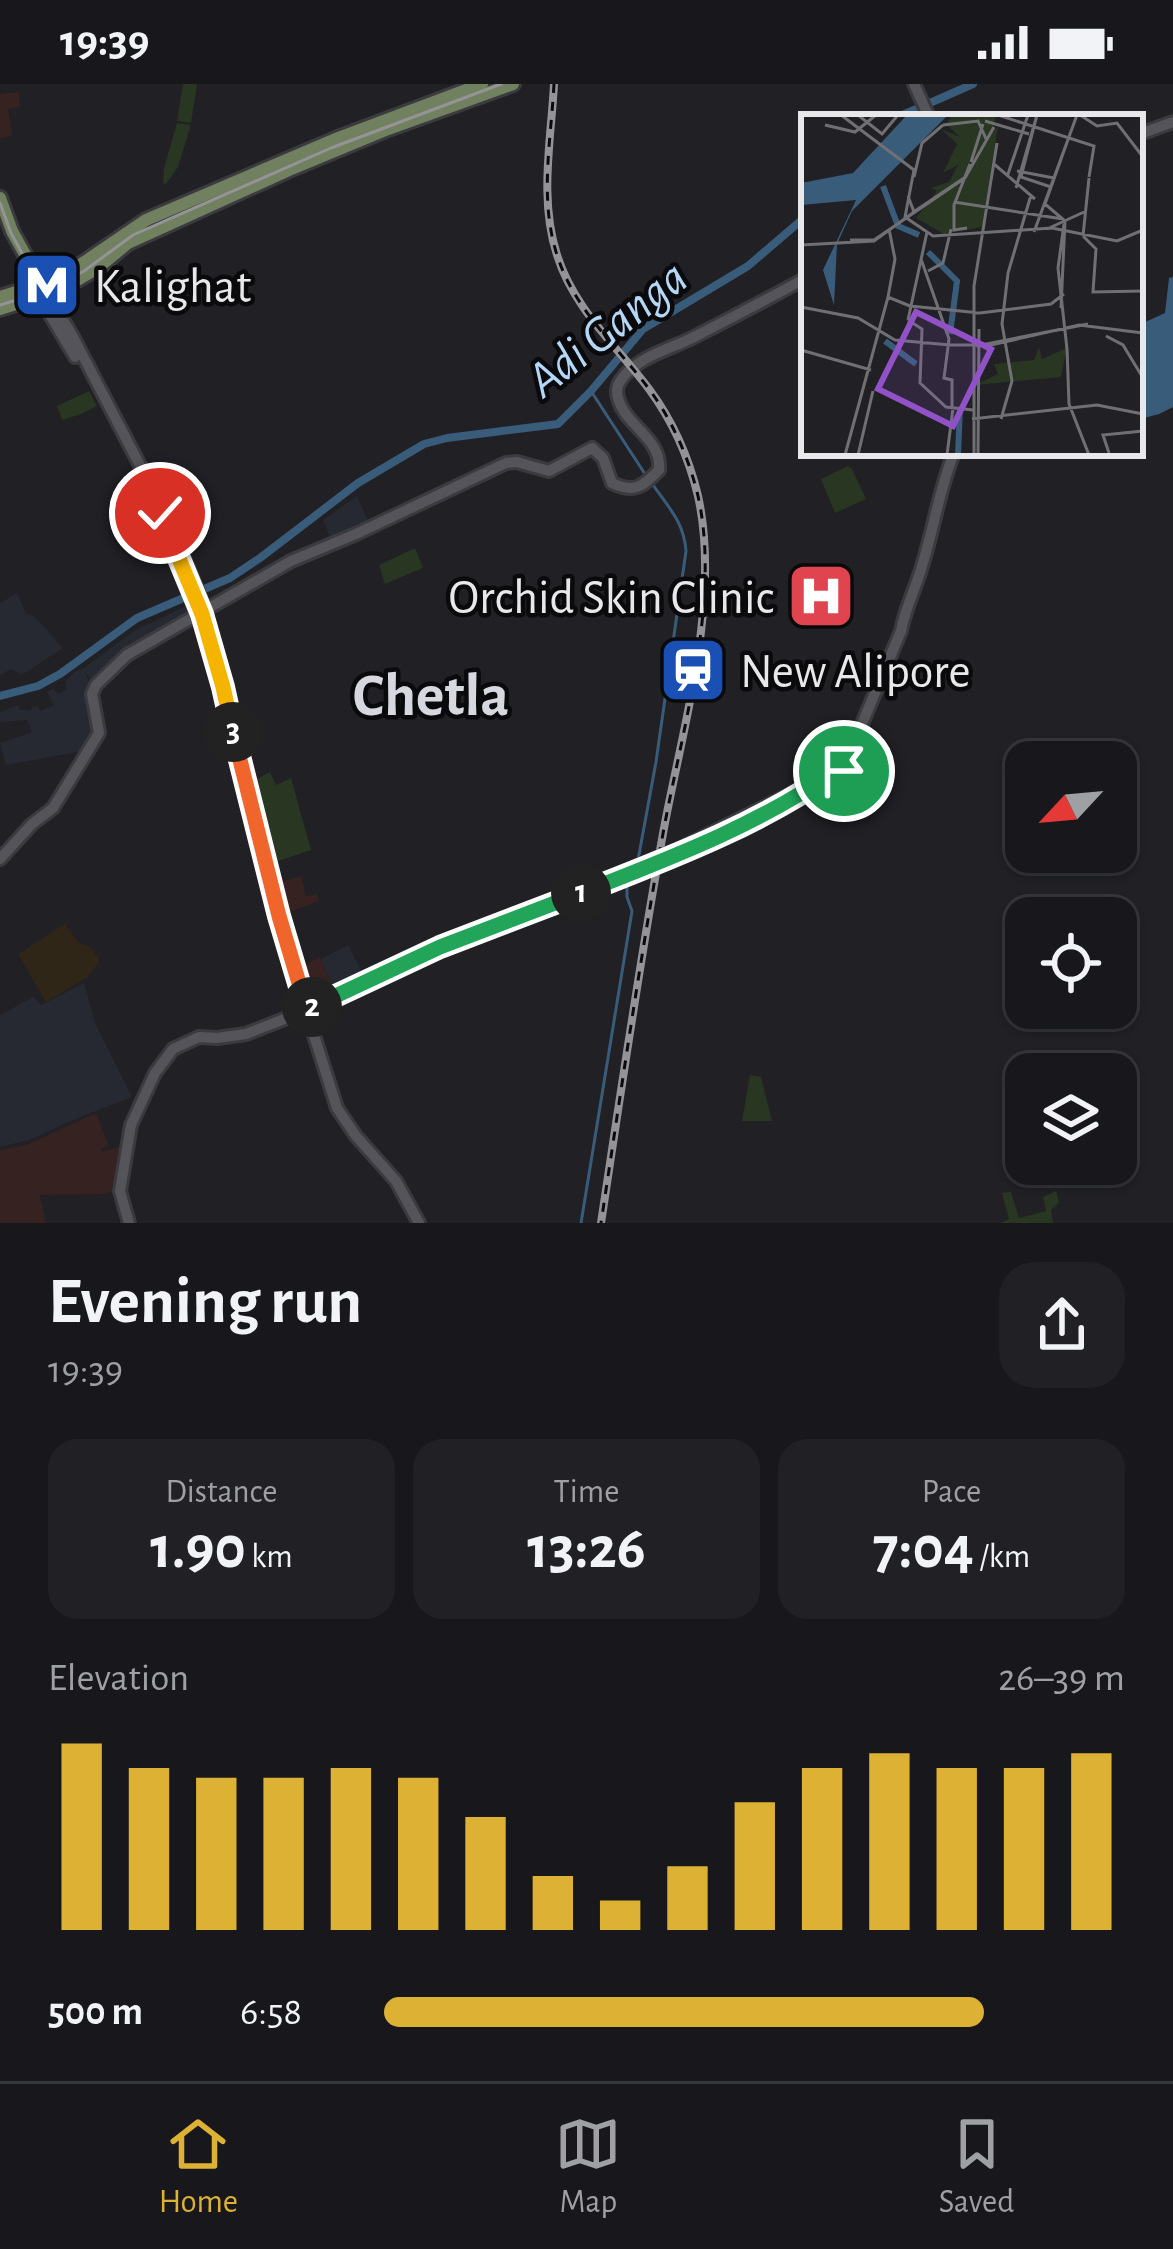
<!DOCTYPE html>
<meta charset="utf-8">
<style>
body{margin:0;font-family:"Alegreya Sans",sans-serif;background:#212125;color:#f1f3f6;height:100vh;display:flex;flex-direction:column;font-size:45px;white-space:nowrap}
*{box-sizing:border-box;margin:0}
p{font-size:39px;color:#9fa0a3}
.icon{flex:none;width:66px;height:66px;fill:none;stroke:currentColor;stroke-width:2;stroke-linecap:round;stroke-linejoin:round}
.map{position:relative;height:1139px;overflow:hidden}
.details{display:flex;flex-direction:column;background:#18181c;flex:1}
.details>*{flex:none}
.needle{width:78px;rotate:244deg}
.controls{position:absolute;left:1005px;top:657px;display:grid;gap:24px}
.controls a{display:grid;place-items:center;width:132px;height:132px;border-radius:24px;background:#18181c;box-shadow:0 3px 9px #0004,0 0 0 3px #36373b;font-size:60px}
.pin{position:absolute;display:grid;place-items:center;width:102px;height:102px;color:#fff;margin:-51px;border:6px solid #fff;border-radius:50%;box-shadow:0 3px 12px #0007}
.km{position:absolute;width:60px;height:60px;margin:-30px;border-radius:50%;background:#222;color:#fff;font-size:33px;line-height:60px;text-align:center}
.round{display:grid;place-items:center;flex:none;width:126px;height:126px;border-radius:36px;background:#212125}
.summary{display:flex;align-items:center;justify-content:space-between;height:204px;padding:0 48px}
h1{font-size:66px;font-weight:600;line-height:90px}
.figures{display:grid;grid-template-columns:repeat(3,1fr);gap:18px;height:204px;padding:12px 48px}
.figures div{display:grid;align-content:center;border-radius:30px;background:#212125;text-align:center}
.figures b{font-size:60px;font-weight:600}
.figures small{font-size:33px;font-weight:400}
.figures p{font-size:33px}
.chart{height:336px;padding:24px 48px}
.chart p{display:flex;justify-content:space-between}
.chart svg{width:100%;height:216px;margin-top:12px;stroke:#ddb133;stroke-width:6}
ul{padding:0 48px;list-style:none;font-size:39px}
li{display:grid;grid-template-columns:192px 144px 1fr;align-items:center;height:90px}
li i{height:30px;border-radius:15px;background:#ddb133}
.status{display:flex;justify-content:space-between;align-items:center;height:84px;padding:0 60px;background:#18181c;direction:ltr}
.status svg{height:33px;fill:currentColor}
.menu{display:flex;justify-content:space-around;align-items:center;height:168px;border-top:3px solid #36373b;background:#18181c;font-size:33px;color:#9fa0a3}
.menu a{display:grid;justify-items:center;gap:6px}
.menu .current{color:#ddb133}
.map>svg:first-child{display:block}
.commercial{fill:#352221}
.built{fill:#262832}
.medical{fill:#302617}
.green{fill:#283622}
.water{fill:#395c7b}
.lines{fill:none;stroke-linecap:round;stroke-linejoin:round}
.stream{stroke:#395c7b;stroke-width:3}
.river{stroke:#395c7b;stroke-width:8}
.secondary-casing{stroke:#3b3b3f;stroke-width:16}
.primary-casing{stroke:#3b3b3f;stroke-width:18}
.secondary{stroke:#54545a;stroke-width:10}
.primary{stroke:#71805e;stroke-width:12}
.tram{stroke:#949498;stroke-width:3}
.rail-casing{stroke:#949498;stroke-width:8}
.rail{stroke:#0a0a0c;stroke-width:3;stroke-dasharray:9;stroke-linecap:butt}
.secondary-bridge-casing{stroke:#3b3b3f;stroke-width:16;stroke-linecap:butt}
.secondary-bridge{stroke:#54545a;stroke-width:10}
.split-1-casing{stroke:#fff;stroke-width:24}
.split-2-casing{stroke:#fff;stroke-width:24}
.split-3-casing{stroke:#fff;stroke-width:24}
.split-4-casing{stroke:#fff;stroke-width:24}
.split-1{stroke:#22a559;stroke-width:15}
.split-2{stroke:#22a559;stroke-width:15}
.split-3{stroke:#f0652b;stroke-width:15}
.split-4{stroke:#f5b400;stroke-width:15}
.labels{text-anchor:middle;stroke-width:9;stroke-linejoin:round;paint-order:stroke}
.poi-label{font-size:48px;fill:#e8e8eb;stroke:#0a0a0c;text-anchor:start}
.water-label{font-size:51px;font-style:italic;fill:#b4d7f6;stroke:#0a0a0c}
.district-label{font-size:60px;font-weight:bold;fill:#d7d8df;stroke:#0a0a0c}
.inset-river{fill:none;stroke:#395c7b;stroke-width:6}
.inset-road{fill:none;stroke:#707074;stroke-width:3}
.view{fill:#9152c8;fill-opacity:0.15;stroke:#9152c8;stroke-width:6}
.inset-edge{fill:none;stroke:#e8e8eb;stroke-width:6}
</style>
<div class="status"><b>19:39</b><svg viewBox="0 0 49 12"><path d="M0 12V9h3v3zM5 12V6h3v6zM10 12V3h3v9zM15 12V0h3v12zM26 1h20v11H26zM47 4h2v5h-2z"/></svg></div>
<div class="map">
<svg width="1173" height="1139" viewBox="0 0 1173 1139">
<rect width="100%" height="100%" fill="#202025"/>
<g class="commercial">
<path d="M19 8 20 23 8 25 12 51 0 55V10Z"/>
<path d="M301 792 306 812 317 810 319 817 285 830 277 799Z"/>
<path d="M320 873 336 910 309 923 299 884Z"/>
<path d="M96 1029 109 1062 101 1064V1068L126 1061 118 1106 105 1110 40 1111 46 1139H0V1066L26 1061Z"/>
</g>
<g class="built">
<path d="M357 412 370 442 332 457 323 436Z"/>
<path d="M17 509 26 529 35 533 63 564 22 591 11 585 0 591V519Z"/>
<path d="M188 521 193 528 94 600 84 586 92 605 96 650 83 667 6 681 0 659 32 648 27 636 0 638V628L18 621 19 625 31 627 32 623 38 622 40 627 54 621 47 608 53 604 58 610 67 605 65 598 74 588 84 584 134 547Z"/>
<path d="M348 861 366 896 336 910 321 875Z"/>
<path d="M84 899 95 939 132 1013 78 1034 29 1056 0 1063V931L33 913 41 921Z"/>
</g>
<path class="medical" d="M65 840 78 858 90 863 100 876 88 893 46 918 18 870Z"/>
<g class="green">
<path d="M183 0H197L191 39 177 37Z"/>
<path d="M177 39 191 41 178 83 166 100 163 99 164 84Z"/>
<path d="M89 307 97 322 81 330 62 336 57 322Z"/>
<path d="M848 382 852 385 866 415 835 429 821 395Z"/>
<path d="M415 464 423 484 385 500 379 481Z"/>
<path d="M270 688 276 701 291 694 311 766 272 779 251 698Z"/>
<path d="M750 991 761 993 772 1037H742Z"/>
<path d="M1056 1107 1059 1118 1051 1126 1053 1139H1001L1009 1135 1002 1109 1011 1108 1019 1134 1046 1127 1043 1113Z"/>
</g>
<path class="water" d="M1173 193V323L1159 330 1140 335V238L1143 239 1165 229 1169 194Z"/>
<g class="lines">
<g class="stream">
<path d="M591 307 645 390"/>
<path d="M638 776 656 678 686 467C684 437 667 422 651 398"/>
<path d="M581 1139 632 827 627 813V801L635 795 636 790"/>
</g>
<g class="river">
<path d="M898 33 973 0"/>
<path d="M0 612 38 602 60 590 137 534 230 494 260 474 358 399 424 360 447 354 558 340 591 307 643 245 748 182 804 134"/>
</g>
<g class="secondary-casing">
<g id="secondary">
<path d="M914 0 929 33"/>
<path d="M1140 50 1173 38"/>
<path d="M48 211 72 251 169 437 202 518"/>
<path d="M40 214 75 273"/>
<path d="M202 530 223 603 231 645 293 885 337 1024 356 1052 396 1097 419 1139"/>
<path d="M837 683 844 687 851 681V666L901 547C905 524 916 504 922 482 934 444 939 406 954 369"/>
<path d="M809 701 837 683"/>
<path d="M0 775 32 740 53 724 99 649 92 610 96 601 127 571 291 477 356 450 506 379 517 378 549 387 592 364 603 374 612 399C635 410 643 402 659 386 662 354 625 342 618 314 616 307 617 301 621 296 636 273 671 265 694 253 731 234 768 215 804 195"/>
<path d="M129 1139 120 1107 131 1041 155 989 173 965 199 953 217 954 246 950 307 926 443 861"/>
</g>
</g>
<g class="primary-casing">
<g id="primary">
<path d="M0 114 12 147 44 205"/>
<path d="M0 213 61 194 146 136 338 54 482 0"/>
<path d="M0 225 62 205 99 183 128 159 289 86 388 45 513 0"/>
</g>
</g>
<use href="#secondary" class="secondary"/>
<use href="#primary" class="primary"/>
<g class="tram">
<path d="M0 119 11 149 37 197 42 203 52 204"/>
<path d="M0 221 52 205 84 187 133 151 331 64 501 0"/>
</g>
<g class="rail-casing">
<path id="rail" d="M554 0C551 57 539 115 557 171 574 225 616 261 649 305 672 336 689 374 698 412 721 514 683 643 664 744 640 875 621 1007 601 1139"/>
</g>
<use href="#rail" class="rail"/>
<g class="secondary-bridge-casing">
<g id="secondary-bridge">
<path d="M186 495 202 530"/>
<path d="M443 861 677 766 809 701"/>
</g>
</g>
<use href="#secondary-bridge" class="secondary-bridge"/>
</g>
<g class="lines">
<g class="split-1-casing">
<path id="split-1" d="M581 809C668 775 761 740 838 685L844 687"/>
</g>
<g class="split-2-casing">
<path id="split-2" d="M312 923 440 863 581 809"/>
</g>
<g class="split-3-casing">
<path id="split-3" d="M233 648 279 832 307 926 312 923"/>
</g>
<g class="split-4-casing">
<path id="split-4" d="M160 429 202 530 223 603 233 648"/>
</g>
<use href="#split-1" class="split-1"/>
<use href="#split-2" class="split-2"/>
<use href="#split-3" class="split-3"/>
<use href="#split-4" class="split-4"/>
</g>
<defs>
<g id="metro-square" transform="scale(3.45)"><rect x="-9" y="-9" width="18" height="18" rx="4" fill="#1a4fb4" stroke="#0a0a0c"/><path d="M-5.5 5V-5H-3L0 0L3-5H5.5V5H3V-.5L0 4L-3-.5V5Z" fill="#fff"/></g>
<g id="hospital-square" transform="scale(3.45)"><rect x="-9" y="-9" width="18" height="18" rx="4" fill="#e0444e" stroke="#0a0a0c"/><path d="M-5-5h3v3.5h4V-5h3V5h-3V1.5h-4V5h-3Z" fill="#fff"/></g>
<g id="station-square" transform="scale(3.45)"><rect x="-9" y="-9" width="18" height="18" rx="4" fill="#1a4fb4" stroke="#0a0a0c"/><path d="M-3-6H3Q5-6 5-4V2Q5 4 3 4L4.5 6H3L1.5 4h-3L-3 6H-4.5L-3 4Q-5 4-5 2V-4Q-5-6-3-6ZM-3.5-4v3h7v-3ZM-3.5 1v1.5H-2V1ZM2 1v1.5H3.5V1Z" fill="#fff"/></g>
</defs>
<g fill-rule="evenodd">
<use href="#metro-square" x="47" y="201"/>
<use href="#hospital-square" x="821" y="512"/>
<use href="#station-square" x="693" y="586"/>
</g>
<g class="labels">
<g class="poi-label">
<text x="94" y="218">Kalighat</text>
<text x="774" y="529" text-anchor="end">Orchid Skin Clinic</text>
<text x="740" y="603">New Alipore</text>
</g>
<g class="water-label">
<text transform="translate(606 243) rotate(-38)" y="18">Adi Ganga</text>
</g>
<g class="district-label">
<text x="431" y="631">Chetla</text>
</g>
</g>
<g transform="translate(801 30)">
<rect width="342" height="342" fill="#202025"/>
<path d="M151 1H195L190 21 197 12 181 113 143 120 115 104 136 77 130 74 148 68 157 51 142 59 156 30 140 15 159 23 145 10ZM238 233 241 245 266 234 260 263 174 271 197 260 193 250 233 246Z" fill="#283622"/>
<path d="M106 1H147L51 97 36 130 33 191 22 156 55 86 0 91V69L52 59Z" fill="#395c7b"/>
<path class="inset-river" d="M82 72 97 112 118 121M127 138 156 167 149 220M84 227 115 250M157 341 159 293"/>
<path class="inset-road" d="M40 1 113 56 104 103 132 122 251 114 316 127 342 116M57 1 81 20 97 1M197 1 293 32 288 63M236 1 220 63 250 73M279 1 296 12 316 9 342 43M184 7 228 20M24 11 54 18 75 1M142 11 177 7 186 27M170 48 182 10M193 50 234 85M216 57 253 64M113 63 121 29 142 11M206 63 227 1M215 74 236 1M153 88 262 105M111 99 163 64M263 110 257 154 266 235M166 114 153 116V91L169 50M246 115 283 98M233 118 276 1M282 122 295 135 292 178 342 177M282 122 288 64M49 126H73L164 64 193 13M0 131 73 127 113 98 107 82M120 145 148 225 143 264 151 266V294M127 157 142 149 150 115M87 183 94 145 88 115M109 192 179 199M0 193 57 204 94 226 149 231H190L278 211 342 219M260 194 264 107 244 90 269 20M179 199 250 190 263 180M107 206 121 215 119 269M107 206 126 118M305 222 322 231 342 264M175 232 287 210M266 234 268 290 288 341M0 236 70 256M118 268 145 293 172 296M171 305 296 291 342 300M200 305 211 267 201 210 207 159 230 81M308 339 302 321 342 317M44 341 87 183 109 192M57 341 72 277M146 341 152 294M173 341V172L196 29M177 341 178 215"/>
<path class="view" d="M115 198 190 235 152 312 77 275Z"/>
<rect width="342" height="342" class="inset-edge"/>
</g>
</svg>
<div class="controls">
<a><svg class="needle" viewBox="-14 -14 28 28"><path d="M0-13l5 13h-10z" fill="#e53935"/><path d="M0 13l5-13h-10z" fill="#9fa0a3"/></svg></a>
<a><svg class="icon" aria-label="locate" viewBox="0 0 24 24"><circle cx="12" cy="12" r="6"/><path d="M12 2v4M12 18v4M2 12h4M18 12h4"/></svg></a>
<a><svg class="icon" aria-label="layers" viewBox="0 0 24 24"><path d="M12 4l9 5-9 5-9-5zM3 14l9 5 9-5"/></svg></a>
</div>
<div class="pin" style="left:844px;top:687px;background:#1e9e55"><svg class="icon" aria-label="arrive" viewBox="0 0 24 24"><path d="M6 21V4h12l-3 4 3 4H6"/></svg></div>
<div class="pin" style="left:160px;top:429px;background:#d93025"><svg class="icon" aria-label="check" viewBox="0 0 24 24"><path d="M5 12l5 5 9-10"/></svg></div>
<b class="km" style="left:581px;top:809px">1</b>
<b class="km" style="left:312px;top:923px">2</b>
<b class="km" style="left:233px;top:648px">3</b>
</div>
<section class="details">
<div class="summary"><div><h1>Evening run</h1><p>19:39</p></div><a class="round"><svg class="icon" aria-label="share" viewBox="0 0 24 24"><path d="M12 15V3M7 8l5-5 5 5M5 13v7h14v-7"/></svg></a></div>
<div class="figures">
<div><p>Distance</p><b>1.90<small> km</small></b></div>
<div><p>Time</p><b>13:26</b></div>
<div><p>Pace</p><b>7:04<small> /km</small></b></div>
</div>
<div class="chart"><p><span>Elevation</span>26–39 m</p>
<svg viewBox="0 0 160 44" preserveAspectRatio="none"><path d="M5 44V6M15 44V11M25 44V13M35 44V13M45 44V11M55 44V13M65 44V21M75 44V33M85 44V38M95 44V31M105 44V18M115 44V11M125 44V8M135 44V11M145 44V11M155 44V8"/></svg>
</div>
<ul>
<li><b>500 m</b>6:58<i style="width:81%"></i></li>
</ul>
</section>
<nav class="menu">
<a class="current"><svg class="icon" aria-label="home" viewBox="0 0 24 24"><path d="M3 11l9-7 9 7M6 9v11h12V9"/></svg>Home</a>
<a><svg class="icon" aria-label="map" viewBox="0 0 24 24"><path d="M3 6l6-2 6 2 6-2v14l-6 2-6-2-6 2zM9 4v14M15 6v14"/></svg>Map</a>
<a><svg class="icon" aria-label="saved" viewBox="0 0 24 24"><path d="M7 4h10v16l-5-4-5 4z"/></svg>Saved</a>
</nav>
